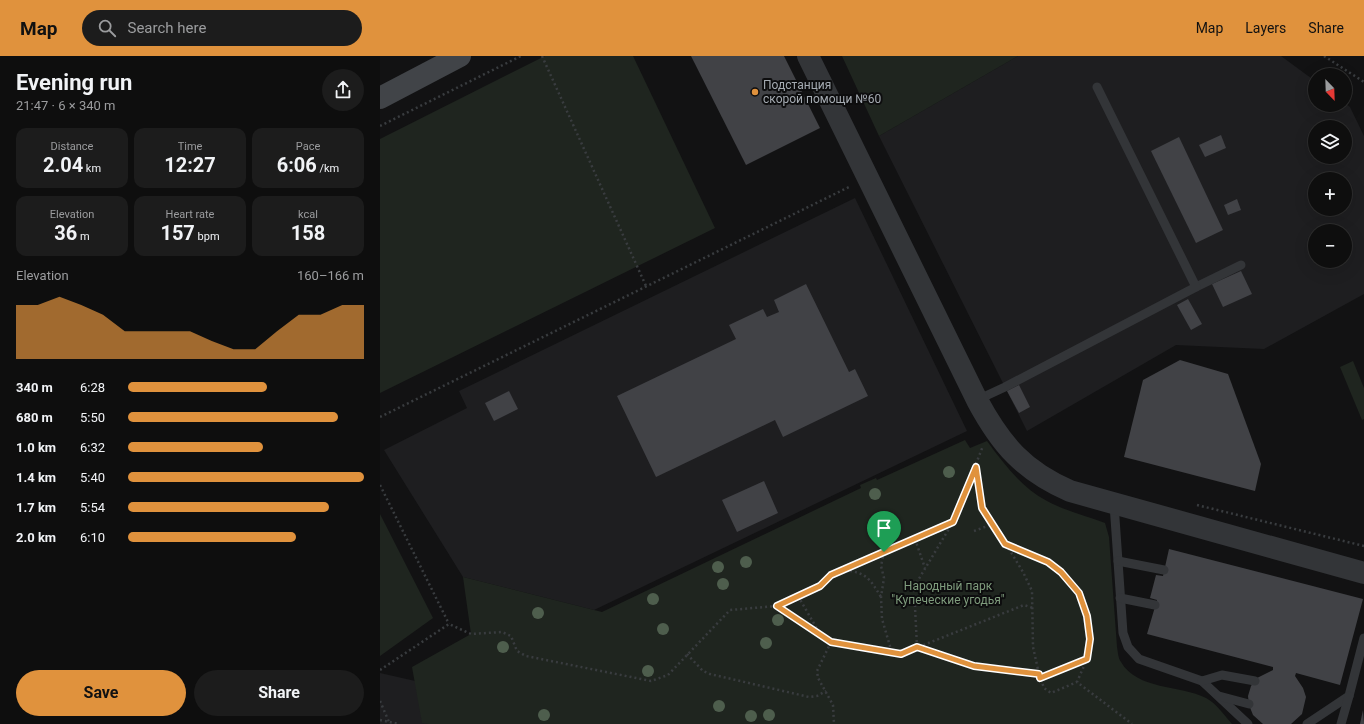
<!DOCTYPE html>
<meta charset="utf-8">
<style>
body{margin:0;font-family:Roboto,sans-serif;background:#1c1c1c;color:#f1f3f6;height:100vh;display:flex;flex-direction:column;font-size:15px;white-space:nowrap}
*{box-sizing:border-box;margin:0}
p{font-size:13px;color:#9b9c9e}
.icon{flex:none;width:22px;height:22px;fill:none;stroke:currentColor;stroke-width:2;stroke-linecap:round;stroke-linejoin:round}
.map{position:relative;flex:1;overflow:hidden}
.drawer{display:flex;flex-direction:column;background:#0e0e0e;width:380px}
.drawer>*{flex:none}
.needle{width:26px;rotate:157deg}
.controls{position:absolute;left:928px;top:12px;display:grid;gap:8px}
.controls a{display:grid;place-items:center;width:44px;height:44px;border-radius:50%;background:#0e0e0e;box-shadow:0 4px 16px #0002,0 0 0 1px #2e2e2e;font-size:20px}
.pin{position:absolute;display:grid;place-items:center;width:34px;height:34px;color:#fff;margin:-41px -17px;border-radius:50% 50% 50% 0;rotate:-45deg;box-shadow:0 0 4px #0007}
.pin .icon{rotate:45deg}
.round{display:grid;place-items:center;flex:none;width:42px;height:42px;border-radius:21px;background:#1c1c1c}
.head{display:flex;align-items:center;justify-content:space-between;height:68px;padding:0 16px}
h1{font-size:22px;font-weight:700;line-height:30px}
.figures{display:grid;grid-template-columns:repeat(3,1fr);gap:6px;height:68px;padding:4px 16px}
.figures div{display:grid;align-content:center;border-radius:10px;background:#1c1c1c;text-align:center}
.figures b{font-size:20px;font-weight:700}
.figures small{font-size:11px;font-weight:400}
.figures p{font-size:11px}
.chart{height:112px;padding:8px 16px}
.chart p{display:flex;justify-content:space-between}
.chart svg{width:100%;height:72px;margin-top:4px;fill:#e0923d;opacity:.7}
.primary-button{display:flex;gap:8px;margin-top:auto;padding:8px 16px}
.primary-button a{flex:1;height:46px;border-radius:24px;background:#e0923d;color:#111;font-size:16px;font-weight:700;line-height:46px;text-align:center}
.primary-button a+a{background:#1c1c1c;color:#f1f3f6}
ul{padding:0 16px;list-style:none;font-size:13px}
li{display:grid;grid-template-columns:64px 48px 1fr;align-items:center;height:30px}
li i{height:10px;border-radius:5px;background:#e0923d}
header{display:flex;align-items:center;gap:24px;box-sizing:border-box;height:56px;padding:0 20px;background:#e0923d;color:#111}
header strong{font-size:19px}
nav{display:flex;gap:22px;margin-inline-start:auto;font-size:14px}
.search{width:280px;height:36px;background:#1c1c1c;display:flex;align-items:center;gap:10px;box-sizing:border-box;padding:0 14px;border-radius:22px;color:#9b9c9e;font-size:15px}
main{display:flex;flex:1;min-height:0}
.map>svg:first-child{display:block}
.built{fill:#1e1e20;fill-rule:evenodd}
.green{fill:#1f251f}
.building{fill:#414246}
.lines{fill:none;stroke-linecap:round;stroke-linejoin:round}
.path{stroke:#393c3f;stroke-width:2.5;stroke-dasharray:2 3;stroke-linecap:butt}
.service{stroke:#333538;stroke-width:9}
.tertiary{stroke:#333538;stroke-width:22}
.secondary{stroke:#414448;stroke-width:22}
.tree{fill:#4e5e4d}
.route-casing{stroke:#fff;stroke-width:8}
.route{stroke:#e0923d;stroke-width:5}
.poi-dot{fill:#e0923d;stroke:#0d0d0e;stroke-width:1.5}
.labels{text-anchor:middle;stroke-width:4;stroke-linejoin:round;paint-order:stroke}
.poi-label{font-size:12px;fill:#a5abb2;stroke:#0d0d0e;text-anchor:start}
.park-label{font-size:12px;fill:#7f9c7d;stroke:#0d0d0e}
</style>
<header>
<strong>Map</strong>
<div class="search"><svg class="icon" aria-label="search" viewBox="0 0 24 24"><circle cx="10" cy="10" r="6"/><path d="M15 15l6 6"/></svg>Search here</div>
<nav><a>Map</a><a>Layers</a><a>Share</a></nav>
</header>
<main>
<section class="drawer">
<div class="head"><div><h1>Evening run</h1><p>21:47 · 6 × 340 m</p></div><a class="round"><svg class="icon" aria-label="share" viewBox="0 0 24 24"><path d="M12 15V3M7 8l5-5 5 5M5 13v7h14v-7"/></svg></a></div>
<div class="figures">
<div><p>Distance</p><b>2.04<small> km</small></b></div>
<div><p>Time</p><b>12:27</b></div>
<div><p>Pace</p><b>6:06<small> /km</small></b></div>
</div>
<div class="figures">
<div><p>Elevation</p><b>36<small> m</small></b></div>
<div><p>Heart rate</p><b>157<small> bpm</small></b></div>
<div><p>kcal</p><b>158</b></div>
</div>
<div class="chart"><p><span>Elevation</span>160–166 m</p>
<svg viewBox="0 0 160 44" preserveAspectRatio="none"><path d="M0 44V11L10 11L20 6L30 11L40 17L50 27L60 27L70 27L80 27L90 33L100 38L110 38L120 27L130 17L140 17L150 11L160 11V44z"/></svg>
</div>
<ul>
<li><b>340 m</b>6:28<i style="width:59%"></i></li>
<li><b>680 m</b>5:50<i style="width:89%"></i></li>
<li><b>1.0 km</b>6:32<i style="width:57%"></i></li>
<li><b>1.4 km</b>5:40<i style="width:100%"></i></li>
<li><b>1.7 km</b>5:54<i style="width:85%"></i></li>
<li><b>2.0 km</b>6:10<i style="width:71%"></i></li>
</ul>
<div class="primary-button"><a>Save</a><a>Share</a></div>
</section>
<div class="map">
<svg width="984" height="668" viewBox="0 0 984 668">
<rect width="100%" height="100%" fill="#121213"/>
<g class="built">
<path d="M638 0H901L935 25V49H965V47L970 51 984 80V238L884 293 796 289 647 375 499 80ZM935 71H965V101H935ZM935 123H965V153H935ZM935 175H965V205H935Z"/>
<path d="M475 142 587 375 214 554 83 521 4 394 87 352 79 335Z"/>
<path d="M0 617 224 668H0Z"/>
</g>
<g class="green">
<path d="M165 0H253L335 172 0 337V83Z"/>
<path d="M462 0H638L499 80Z"/>
<path d="M973 305 984 332V363L982 364 960 311Z"/>
<path d="M585 384 590 392 607 385C624 408 641 431 667 445 685 455 707 460 725 467L729 481 737 591C738 596 738 602 741 606 757 634 800 629 826 642 837 648 844 659 852 668H49L42 667 32 611 91 578 83 521 222 556 481 432 480 429 496 422 497 424Z"/>
<path d="M0 458 53 562 0 600Z"/>
</g>
<g class="building">
<path d="M311 0H404L440 72 366 109Z"/>
<path d="M841 79 846 92 825 101 819 89Z"/>
<path d="M799 81 843 174 816 187 771 95Z"/>
<path d="M857 143 861 154 848 159 844 149Z"/>
<path d="M861 215 872 238 843 251 832 228Z"/>
<path d="M426 228 469 316 475 313 488 340 403 381 395 364 276 421 237 340 356 283 349 269 383 253 387 261 399 256 394 244Z"/>
<path d="M808 243 822 268 811 274 797 249Z"/>
<path d="M800 304 848 318 881 408 875 435 744 401 763 324Z"/>
<path d="M639 329 650 351 639 357 627 335Z"/>
<path d="M129 335 138 353 114 365 105 347Z"/>
<path d="M384 425 398 457 357 476 342 444Z"/>
<path d="M789 493 983 543 960 629 916 617 915 620 923 632 926 641 922 658 911 668H883L873 659 869 649 868 640 871 630 877 622 893 614V611L767 578 777 544 770 542 776 519 783 520Z"/>
<path d="M983 654 984 668H980Z"/>
</g>
<g class="lines">
<g class="path">
<path d="M162 0 266 230"/>
<path d="M944 0 984 26"/>
<path d="M0 70 141 0"/>
<path d="M0 361 471 130"/>
<path d="M596 412 602 453 625 487 668 506 681 516 699 537 707 559 710 583 707 603 697 626 752 668"/>
<path d="M0 429 69 568"/>
<path d="M817 449 984 490"/>
<path d="M594 475 613 468"/>
<path d="M535 483 545 512"/>
<path d="M626 488 643 516 652 535 653 591 659 618"/>
<path d="M504 496 501 510 504 522 501 541 502 563 512 597"/>
<path d="M465 514C487 517 490 523 501 541"/>
<path d="M418 540 440 578"/>
<path d="M397 550 451 586 437 615 438 622 453 649 454 668"/>
<path d="M451 586 521 598 644 549 653 552"/>
<path d="M537 591 534 531 573 466"/>
<path d="M538 591 594 609 659 618 664 632 671 637 697 626"/>
<path d="M307 598 323 615 330 618 429 641 437 640 446 635"/>
<path d="M0 614 69 568 91 578 122 576 131 580 137 595 146 600 271 625 288 619 350 554 397 550 439 530 451 519 573 466 603 390"/>
<path d="M661 622 706 603"/>
<path d="M0 645 9 666"/>
<path d="M0 664 19 668"/>
</g>
<g class="service">
<path d="M816 231 861 209"/>
<path d="M597 344 625 331 816 231 717 31"/>
<path d="M734 448 743 577 748 591 759 603 822 625 868 668"/>
<path d="M738 505 784 514"/>
<path d="M740 542 775 549"/>
<path d="M822 625 842 619 875 625"/>
<path d="M839 640 869 648"/>
<path d="M927 668 969 640 984 582"/>
<path d="M961 668 969 640"/>
</g>
<path class="tertiary" d="M428 0 597 344C621 389 644 415 690 435L984 517"/>
<path class="secondary" d="M0 42 80 0"/>
</g>
<g class="tree">
<circle cx="569" cy="416" r="6"/>
<circle cx="495" cy="438" r="6"/>
<circle cx="366" cy="506" r="6"/>
<circle cx="338" cy="511" r="6"/>
<circle cx="343" cy="528" r="6"/>
<circle cx="273" cy="543" r="6"/>
<circle cx="158" cy="557" r="6"/>
<circle cx="398" cy="564" r="6"/>
<circle cx="283" cy="573" r="6"/>
<circle cx="386" cy="587" r="6"/>
<circle cx="123" cy="591" r="6"/>
<circle cx="268" cy="615" r="6"/>
<circle cx="339" cy="650" r="6"/>
<circle cx="164" cy="659" r="6"/>
<circle cx="389" cy="659" r="6"/>
<circle cx="371" cy="660" r="6"/>
</g>
<g class="lines">
<g class="route-casing">
<path id="route" d="M596 411 602 452 625 488 668 506 681 516 699 537 707 560 710 583 707 603 660 622 659 618 594 610 537 591 521 598 451 586 397 550 440 530 451 519 573 466Z"/>
</g>
<use href="#route" class="route"/>
</g>
<circle class="poi-dot" cx="375" cy="36" r="4"/>
<g class="labels">
<g class="poi-label">
<text x="383" y="33">Подстанция<tspan x="383" dy="14">скорой помощи №60</tspan></text>
</g>
<g class="park-label">
<text x="568" y="534">Народный парк<tspan x="568" dy="14">"Купеческие угодья"</tspan></text>
</g>
</g>
</svg>
<div class="controls">
<a><svg class="needle" viewBox="-14 -14 28 28"><path d="M0-13l5 13h-10z" fill="#e53935"/><path d="M0 13l5-13h-10z" fill="#9b9c9e"/></svg></a>
<a><svg class="icon" aria-label="layers" viewBox="0 0 24 24"><path d="M12 4l9 5-9 5-9-5zM3 14l9 5 9-5"/></svg></a>
<a>+</a>
<a>−</a>
</div>
<div class="pin" style="left:504px;top:496px;background:#1e9e55"><svg class="icon" aria-label="arrive" viewBox="0 0 24 24"><path d="M6 21V4h12l-3 4 3 4H6"/></svg></div>
</div>
</main>
